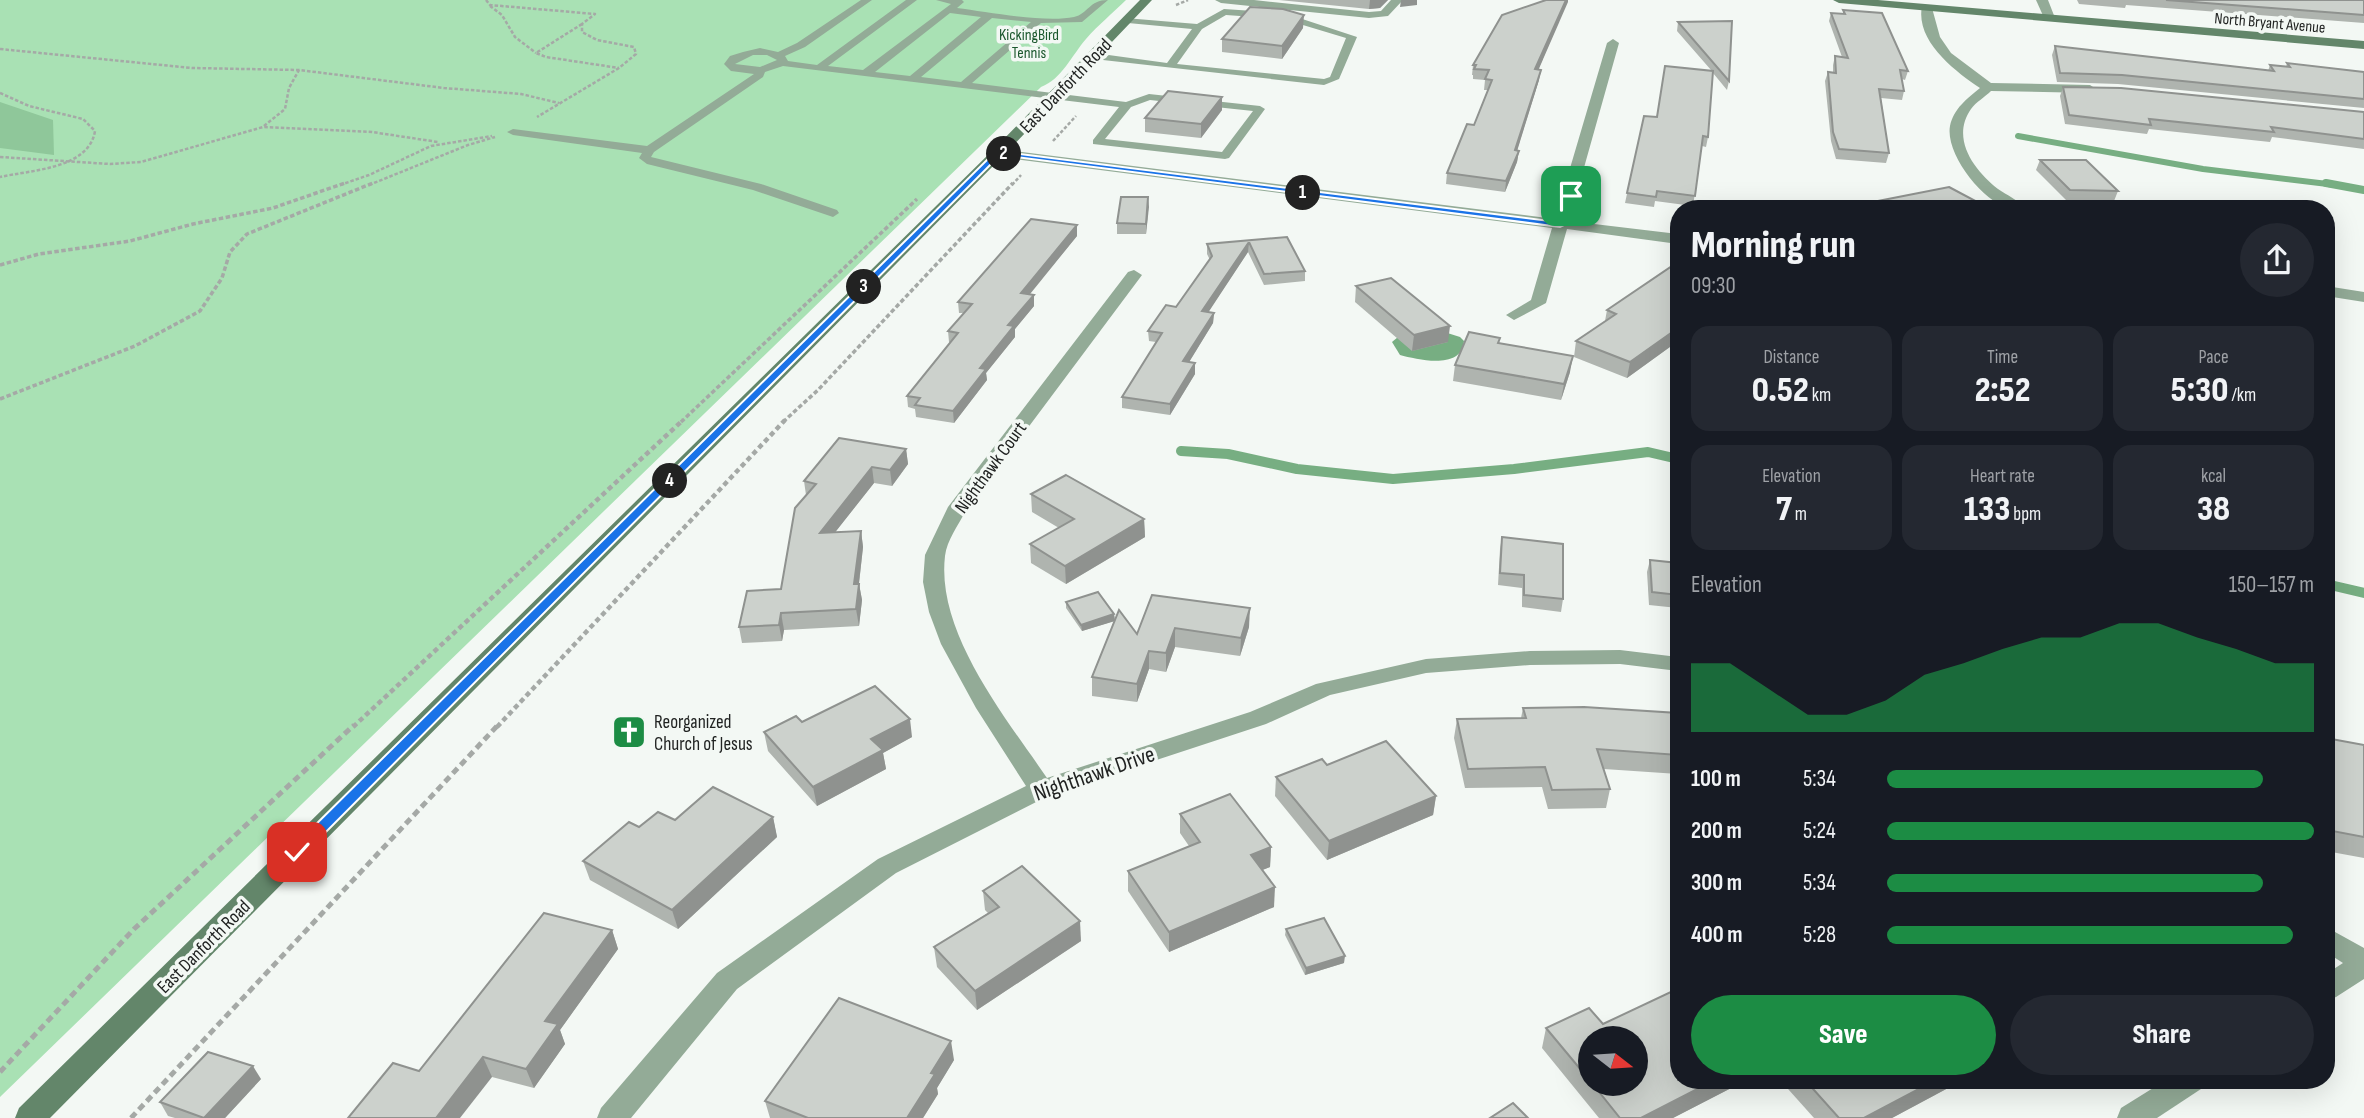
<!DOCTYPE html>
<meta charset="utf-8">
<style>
body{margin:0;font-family:"Sofia Sans Condensed",sans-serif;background:#242831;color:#f1f3f6;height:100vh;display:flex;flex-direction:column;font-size:26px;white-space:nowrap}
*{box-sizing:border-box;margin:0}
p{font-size:23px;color:#9ea1a6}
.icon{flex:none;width:38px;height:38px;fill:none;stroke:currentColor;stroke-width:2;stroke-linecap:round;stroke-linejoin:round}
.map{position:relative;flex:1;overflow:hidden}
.side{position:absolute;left:1670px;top:200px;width:665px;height:889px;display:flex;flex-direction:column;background:#171b24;border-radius:28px;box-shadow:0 7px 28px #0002}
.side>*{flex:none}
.needle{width:46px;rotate:107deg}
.fabs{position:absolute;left:1578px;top:1026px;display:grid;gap:14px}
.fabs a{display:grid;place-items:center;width:70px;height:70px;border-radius:50%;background:#171b24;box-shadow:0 7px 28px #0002;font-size:35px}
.pin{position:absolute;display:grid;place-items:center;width:60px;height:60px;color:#fff;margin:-30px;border-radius:14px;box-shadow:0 4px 10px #0006}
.km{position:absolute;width:35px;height:35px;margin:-18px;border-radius:50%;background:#222;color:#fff;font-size:19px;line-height:35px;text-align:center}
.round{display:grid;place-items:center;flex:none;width:74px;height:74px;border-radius:37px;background:#242831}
.summary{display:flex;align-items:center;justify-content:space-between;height:119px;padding:0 21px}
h1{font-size:38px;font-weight:800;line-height:52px}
.stats{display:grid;grid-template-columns:repeat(3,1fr);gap:10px;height:119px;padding:7px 21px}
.stats div{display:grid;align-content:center;border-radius:18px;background:#242831;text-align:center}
.stats b{font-size:35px;font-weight:800}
.stats small{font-size:19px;font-weight:400}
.stats p{font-size:19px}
.chart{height:196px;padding:14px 21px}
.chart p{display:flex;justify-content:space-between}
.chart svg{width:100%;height:126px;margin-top:7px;fill:#1c8c44;opacity:.7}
.cta{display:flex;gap:14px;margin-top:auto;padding:14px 21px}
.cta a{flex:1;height:80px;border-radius:42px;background:#1c8c44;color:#fff;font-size:28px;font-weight:800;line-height:80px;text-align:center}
.cta a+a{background:#242831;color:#f1f3f6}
ul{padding:0 21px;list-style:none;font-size:23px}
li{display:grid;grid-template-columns:112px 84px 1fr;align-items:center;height:52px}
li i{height:18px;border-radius:9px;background:#1c8c44}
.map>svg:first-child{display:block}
.green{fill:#a9e1b4}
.forest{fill:#8fc79a}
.water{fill:#77ae82}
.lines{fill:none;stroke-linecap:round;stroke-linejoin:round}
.stream-far2{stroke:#77ae82;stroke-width:6}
.stream-far1{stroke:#77ae82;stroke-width:8}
.stream{stroke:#77ae82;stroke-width:10}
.path-far3{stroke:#a5a9a6;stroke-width:2.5;stroke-dasharray:3.5 2;stroke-linecap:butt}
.path-far2{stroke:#a5a9a6;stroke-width:3.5;stroke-dasharray:4.5 2.5;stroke-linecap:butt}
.path-far1{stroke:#a5a9a6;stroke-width:4.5;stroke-dasharray:5 3.5;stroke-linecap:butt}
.path{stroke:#a5a9a6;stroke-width:5;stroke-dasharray:7 4.5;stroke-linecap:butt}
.lane{fill:#93ab97;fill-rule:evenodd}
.street{fill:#93ab97;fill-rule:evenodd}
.secondary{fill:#63866a;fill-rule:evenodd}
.wall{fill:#afb4af;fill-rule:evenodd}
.shaded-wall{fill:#8f928f}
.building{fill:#ccd1cc;stroke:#8f928f;stroke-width:2}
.route{fill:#1a73e8;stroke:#fff;stroke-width:2}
.labels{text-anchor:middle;stroke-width:7;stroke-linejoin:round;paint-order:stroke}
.far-street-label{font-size:16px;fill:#212322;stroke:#f3f8f4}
.far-park-label{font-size:16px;fill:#1c582e;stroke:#f3f8f4}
.street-label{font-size:19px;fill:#212322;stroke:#f3f8f4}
.poi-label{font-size:19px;fill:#212322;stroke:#f3f8f4;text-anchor:start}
.near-street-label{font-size:23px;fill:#212322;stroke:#f3f8f4}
</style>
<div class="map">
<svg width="2364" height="1118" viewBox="0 0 2364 1118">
<rect width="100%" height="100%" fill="#f3f8f4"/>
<path class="green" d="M0 0H1126C1113 13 1098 25 1086 39 1072 55 1062 79 1041 87L0 1097Z"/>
<path class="forest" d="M0 102 53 120 54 155 0 148Z"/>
<path class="water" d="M1438 330 1460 337 1464 341C1462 370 1419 360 1400 355L1392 342 1404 332Z"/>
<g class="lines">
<path class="stream-far2" d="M2018 136 2203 169 2336 185"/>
<path class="stream-far1" d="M2326 183 2364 190"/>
<g class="stream">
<path d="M1181 451 1228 454 1297 469 1393 479 1514 469 1648 452 1678 459"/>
<path d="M2326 584 2364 593"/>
</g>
<g class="path-far3">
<path d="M486 0 490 5 595 14 582 24V32L597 40 634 47 636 54 619 68 537 117"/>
<path d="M1176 5 1188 0"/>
<path d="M490 6 502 15 515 37 536 53"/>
<path d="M582 24 536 53 546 57 619 68"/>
<path d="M0 49 192 68 299 70 444 88 521 94 559 103"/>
<path d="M0 93 29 106 83 119 95 131C89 169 31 170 0 177"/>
<path d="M264 126 285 109 289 88 299 70"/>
<path d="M1053 141 1076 116"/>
<path d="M0 157 110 164 141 162 263 127 372 132 438 142"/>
<path d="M340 185 369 175 431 146 492 136"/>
<path d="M369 185 468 145 495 137"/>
<path d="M1012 185 1021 175"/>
</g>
<g class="path-far2">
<path d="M0 265 39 254 130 241 193 224 273 208 345 183"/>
<path d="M0 399 135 346 200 311 222 278 230 252 247 234 373 183"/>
<path d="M681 422 917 199"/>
<path d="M783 422 818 390 1013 183"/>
</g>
<g class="path-far1">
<path d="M353 727 683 420"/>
<path d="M497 727 785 420"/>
</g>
<g class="path">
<path d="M0 1072 134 929 354 725"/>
<path d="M131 1118 498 725"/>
</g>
<g class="lane">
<path d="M861 0H872L805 47 785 56 788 61 817 65 906 0H917L828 66 863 70 951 4 936 0H962L964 2 957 8C988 12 1045 23 1074 17 1088 14 1089 0 1108 0L1082 22 1041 23 972 83 1126 102 1149 94 1260 106 1265 109 1229 158 1225 159 1093 144V140L1119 107 783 66 765 72 763 77 654 152 651 157 761 184 837 210 839 213 833 217 753 190 647 164 639 158 642 153 513 135 507 132 513 129 647 146 754 74 731 71 724 64 730 56 743 52 760 48 778 52 797 43ZM950 13 981 17 910 76 875 72ZM992 18 1031 22 961 82 921 77ZM753 55H767L777 60 760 67 735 64ZM1150 100 1253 111 1222 152 1105 139 1131 107Z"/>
<path d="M1224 9 1284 13 1357 37 1339 79 1324 85 1094 59 1089 56 1094 53 1167 63 1192 29 1128 23 1123 20 1125 18 1197 24ZM1226 15 1283 19 1346 38 1330 77 1324 79 1177 64 1202 29Z"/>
</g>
<g class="street">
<path d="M1215 0H1254L1369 12 1381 11 1391 0H1403L1388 16 1369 18 1221 3Z"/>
<path d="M2036 0H2048L2055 18 2053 20H2045Z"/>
<path d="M1922 6 1932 8 1940 37 1951 53 1991 83 2090 85 2096 89 2090 93 1991 91C1985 97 1976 102 1971 109 1950 139 1975 171 1998 189 2007 195 2018 200 2024 208 2019 208 2012 210 2008 208 1982 201 1945 153 1950 126 1954 108 1967 99 1980 88 1955 71 1915 41 1922 6Z"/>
<path d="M1613 39 1619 43 1569 221 1678 234V244L1567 229 1546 303 1514 320 1506 315 1531 300 1552 228 998 157 991 153 998 149 1555 219 1607 43Z"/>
<path d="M1134 270 1142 275 965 512C958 526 947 540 945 556 936 633 1006 718 1047 778L1250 712 1316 684 1426 659 1530 651 1620 650 1678 657V671L1620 664 1530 665 1426 673 1330 695 1266 724 1050 795 896 873 737 989 631 1118H597L601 1108 717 973 878 859 1026 786 976 708 941 644 929 612 923 582 925 555 948 507 1128 272Z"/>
<path d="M2326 286 2364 292V302L2326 296Z"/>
<path d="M2326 927 2364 948V979L2336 997 2326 1001V974L2343 963 2326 952Z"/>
<path d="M2166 1080H2205L2201 1089 2157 1118H2117L2121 1108Z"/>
</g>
<g class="secondary">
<path d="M1140 0H1152L1003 156 50 1118H15L19 1108 993 150Z"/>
<path d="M1833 0H1878L2364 41V49L1839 3Z"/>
</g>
</g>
<g class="wall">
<path d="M1279 0H1388L1380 8 1369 9Z"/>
<path d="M1546 0H1568L1538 70 1539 80 1517 150 1519 151 1517 162 1505 192 1446 184 1447 173 1474 125 1488 90H1484L1485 80 1473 79V75H1472L1473 65Z"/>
<path d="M2077 0H2364V23L2126 5 2125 8 2079 4Z"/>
<path d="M1843 10 1908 71 1905 80 1902 79 1904 91 1902 100 1881 98 1889 153 1886 163 1836 159 1831 141 1825 81 1828 72H1833V65L1835 56 1842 57 1829 21 1831 13 1843 14Z"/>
<path d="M1678 22 1729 81 1727 90 1713 73 1708 137 1706 147 1702 146 1693 206 1655 201 1654 207 1625 203 1644 116 1657 117 1711 70 1677 31Z"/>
<path d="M1303 28 1282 59 1222 52V39Z"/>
<path d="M2055 46 2268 71 2270 65 2286 67 2287 63 2364 72V108L2118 84 2057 82 2052 55Z"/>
<path d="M2063 87 2364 112V149L2272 137 2270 142 2149 129 2147 134 2065 124 2060 96Z"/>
<path d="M1222 97V110L1201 138 1145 132V118Z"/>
<path d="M2040 160 2118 191 2114 201 2066 200 2036 170Z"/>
<path d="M1148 197 1146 234H1117V223Z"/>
<path d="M1878 201 1982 208H1876Z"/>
<path d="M1077 225V236L1029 294 1034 295V306L1015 329V337L986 373 987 380 954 423 916 417 915 409 908 407 907 396 951 343 949 342 948 331 964 313H959L958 302Z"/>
<path d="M1287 237 1305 271V281L1264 285 1248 252 1208 312 1214 313 1213 323 1189 362 1195 374 1170 415 1122 408V397L1156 342 1149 341 1148 331 1176 307 1210 260 1207 254V244Z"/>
<path d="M1678 262V346L1674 344 1627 378 1574 357 1576 341 1605 321 1607 310Z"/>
<path d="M1356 286 1448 342 1412 351 1355 302Z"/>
<path d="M1500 338 1499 343 1570 372 1561 400 1453 381 1455 365Z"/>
<path d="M906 449 908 464 892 486 874 483 835 532 861 531 863 547 859 584 862 600 859 626 784 630 782 641 742 643 739 627 781 589 806 495 804 481Z"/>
<path d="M1031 494 1144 519 1145 537 1066 584 1031 563 1030 544 1059 528 1032 512Z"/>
<path d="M1502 537 1563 599 1561 612 1522 607V588L1498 585 1500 549Z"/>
<path d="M1650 560 1678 563V608L1649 605 1647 572Z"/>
<path d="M1152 595 1249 627 1240 656 1175 647 1166 672 1149 669 1137 702 1092 696V677L1114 621 1082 631 1066 608V602L1114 614 1115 621 1137 634Z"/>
<path d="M1523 708 1678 713V774L1604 769 1610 789 1606 808 1548 809 1542 787 1465 788 1454 738 1457 719 1521 718Z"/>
<path d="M802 722 912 737 883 753 886 769 817 806 768 751 764 732Z"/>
<path d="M2326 738 2364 745V858L2326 851Z"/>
<path d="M1327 765 1436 796 1433 815 1327 860 1275 796 1276 777Z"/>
<path d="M1180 814 1271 847 1270 867 1262 870 1274 907 1169 952 1128 891V871L1189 846 1180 833Z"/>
<path d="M773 817 777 837 678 929 590 880 583 861 639 827 675 820Z"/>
<path d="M983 891 1081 941 977 1010 937 967 934 947 988 913 985 910Z"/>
<path d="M1286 929 1344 963 1305 975 1285 935Z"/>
<path d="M612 930 618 949 560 1030 565 1044 534 1088 492 1077 419 1071Z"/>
<path d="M1603 1024 1678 1080H1739L1737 1085 1673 1118H1599L1542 1048 1546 1028ZM1591 1038 1636 1083H1591Z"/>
<path d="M954 1060 937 1088 938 1094 923 1118H770L765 1101Z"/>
<path d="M261 1079 225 1118H175L168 1116 160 1102Z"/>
<path d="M1780 1080H1963L1892 1118H1814Z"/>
</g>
<g class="shaded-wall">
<path d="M1370 0H1388L1380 8 1369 9Z"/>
<path d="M1401 0H1417V5L1400 7Z"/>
<path d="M1566 0H1568V2L1534 80 1535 69Z"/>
<path d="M1304 15 1303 28 1282 59V46Z"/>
<path d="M1541 70 1539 80 1514 161 1515 150Z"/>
<path d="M1222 97V110L1201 138V124Z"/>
<path d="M1519 151 1517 162 1505 192 1506 181Z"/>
<path d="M1148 197 1149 207 1146 234V224Z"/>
<path d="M1983 205 1982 208H1967Z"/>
<path d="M1077 225V236L1022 304 1021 293Z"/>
<path d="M1249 242 1248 252 1202 322V311Z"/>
<path d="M1034 295V306L1015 329V337L986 373 987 380 954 423 953 411 980 368 1008 325Z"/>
<path d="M1214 313 1213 323 1183 372V361Z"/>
<path d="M1450 326 1448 342 1412 351 1414 335Z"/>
<path d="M1678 328 1674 344 1627 378 1630 362Z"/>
<path d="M1573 356 1570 372 1561 400 1564 384Z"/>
<path d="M1195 363V374L1170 415V404Z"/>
<path d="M906 449 908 464 892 486 890 470Z"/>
<path d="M872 467 874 483 822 549 820 533Z"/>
<path d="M1144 519 1145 537 1066 584 1065 566Z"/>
<path d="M861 531 863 547 857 600 854 584Z"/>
<path d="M859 584 862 600 859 626 856 609Z"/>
<path d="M1250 608 1249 627 1240 656 1241 638Z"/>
<path d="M781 613 784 630 782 641 779 625Z"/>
<path d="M1114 614 1115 621 1082 631 1081 625Z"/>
<path d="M1175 628V647L1166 672V653Z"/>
<path d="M1149 651V669L1137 702V684Z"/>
<path d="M910 719 912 737 883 753 886 769 817 806 813 787 871 739Z"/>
<path d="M1436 796 1433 815 1327 860 1329 841Z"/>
<path d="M773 817 777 837 678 929 672 910Z"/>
<path d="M1271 847 1270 867 1250 875 1251 855Z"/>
<path d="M1275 887 1274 907 1169 952V932Z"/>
<path d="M1080 921 1081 941 977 1010 975 991Z"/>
<path d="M612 930 618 949 560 1030 565 1044 534 1088 526 1069 545 1021Z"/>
<path d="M1345 956 1344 963 1305 975 1306 968Z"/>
<path d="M951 1041 954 1060 937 1088 938 1094 923 1118H907L931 1073Z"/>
<path d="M483 1057 492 1077 460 1118H436Z"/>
<path d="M253 1066 261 1079 225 1118H204Z"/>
<path d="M1715 1080H1739L1737 1085 1673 1118H1641Z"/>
<path d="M1936 1080H1963L1892 1118H1864Z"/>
</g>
<g class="building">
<path d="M1546 0H1566L1535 69 1541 70 1515 150 1519 151 1506 181 1447 173 1467 124 1474 125 1492 80 1485 79 1489 70 1474 69 1476 65H1473L1502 15Z"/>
<path d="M2166 0H2364V15Z"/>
<path d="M1250 7 1283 9 1304 15 1282 46 1222 39Z"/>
<path d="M1843 10 1882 13 1908 71 1900 70 1904 91 1879 89 1889 153 1839 149 1833 132 1828 72 1836 73 1835 56 1848 58 1831 13 1845 14Z"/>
<path d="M1732 21 1729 81 1678 22Z"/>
<path d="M2055 46 2274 71 2270 65 2290 67 2287 63 2364 72V99L2122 75 2060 73Z"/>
<path d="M1665 66 1713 71 1708 137 1703 136 1695 196 1657 191 1656 197 1627 193 1644 116 1657 117Z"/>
<path d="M2063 87 2121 88 2364 112V139L2271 127 2274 132 2149 119 2151 125 2069 115Z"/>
<path d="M1168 91 1222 97 1201 124 1145 118Z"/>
<path d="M2040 160H2086L2118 191 2070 190Z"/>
<path d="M1949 187 1983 205 1967 208H1891L1878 201Z"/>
<path d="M1121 197H1148L1146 224 1117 223Z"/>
<path d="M1031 219 1077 225 1021 293 1034 295 1008 325 1014 326 980 368 986 369 953 411 915 405 920 398 907 396 958 333 948 331 972 304 958 302Z"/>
<path d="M1287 237 1305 271 1264 274 1249 242 1202 311 1214 313 1183 361 1195 363 1170 404 1122 397 1162 333 1148 331 1166 305 1176 307 1212 256 1207 244Z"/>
<path d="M1678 262V328L1630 362 1576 341 1616 314 1607 310Z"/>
<path d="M1391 278 1450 326 1414 335 1356 286Z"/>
<path d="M1469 332 1500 338 1498 343 1573 356 1564 384 1455 365Z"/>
<path d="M839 438 906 449 890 470 872 467 820 533 861 531 854 584H859L856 609 781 613 779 625 739 627 747 591 781 589 795 508 816 484 804 481Z"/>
<path d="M1066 475 1144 519 1065 566 1030 544 1074 519 1031 494Z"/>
<path d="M1502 537 1563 544V599L1524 595V575L1500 573Z"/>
<path d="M1650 560 1678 563V595L1652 592Z"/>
<path d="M1098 592 1114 614 1081 625 1066 602Z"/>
<path d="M1152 595 1250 608 1241 638 1175 628 1166 653 1149 651 1137 684 1092 677 1119 610 1137 634Z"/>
<path d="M875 686 910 719 871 739 883 750 813 787 764 732 796 716 802 722Z"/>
<path d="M1584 707 1678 713V755L1597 749 1610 789 1552 790 1545 767 1468 769 1457 719 1526 718 1523 708Z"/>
<path d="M2326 738 2364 745V837L2327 830Z"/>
<path d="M1386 741 1436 796 1329 841 1276 777 1322 759 1327 765Z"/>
<path d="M713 787 773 817 672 910 583 861 629 822 639 827 658 812 675 820Z"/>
<path d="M1230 794 1271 847 1251 855 1275 887 1169 932 1128 871 1200 842 1180 814Z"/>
<path d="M1022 866 1080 921 975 991 934 947 999 907 983 891Z"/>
<path d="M544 913 612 930 545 1021 558 1024 526 1069 483 1057 436 1118H348L393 1063 419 1071Z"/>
<path d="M1324 918 1345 956 1306 968 1286 929Z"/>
<path d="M1675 990 1678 994V1080H1715L1641 1118H1620L1592 1083H1636V1038H1591V1082L1546 1028 1589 1008 1603 1024Z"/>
<path d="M839 998 951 1041 931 1073 935 1074 907 1118H808L765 1101Z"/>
<path d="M208 1052 253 1066 204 1118 160 1102Z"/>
<path d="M1805 1080H1936L1864 1118H1839Z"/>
<path d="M1513 1103 1528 1118H1490Z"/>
</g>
<path class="route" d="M996 151 1557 222 1567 196 1571 193 1575 196 1564 225 1560 227 1000 155 302 856H292V848Z"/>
<defs>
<g id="church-square" transform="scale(1.75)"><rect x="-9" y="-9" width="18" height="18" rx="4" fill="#1c8c44" stroke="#f3f8f4"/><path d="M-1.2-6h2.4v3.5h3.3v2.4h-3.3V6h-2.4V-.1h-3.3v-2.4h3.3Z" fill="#fff"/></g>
</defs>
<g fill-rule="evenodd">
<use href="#church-square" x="629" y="732"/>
</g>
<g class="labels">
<g class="far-street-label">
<text transform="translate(2270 22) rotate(5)" y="6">North Bryant Avenue</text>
</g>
<g class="far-park-label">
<text x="1029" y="40">KickingBird<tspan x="1029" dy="18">Tennis</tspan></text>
</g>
<g class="street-label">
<text transform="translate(1065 85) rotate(-46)" y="7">East Danforth Road</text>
<text transform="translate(990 467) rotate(-54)" y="7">Nighthawk Court</text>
<text transform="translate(203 946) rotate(-45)" y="7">East Danforth Road</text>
</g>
<g class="poi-label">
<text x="654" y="728">Reorganized<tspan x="654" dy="22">Church of Jesus</tspan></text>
</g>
<g class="near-street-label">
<text transform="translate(1094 773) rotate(-19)" y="8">Nighthawk Drive</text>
</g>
</g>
</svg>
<div class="fabs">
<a><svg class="needle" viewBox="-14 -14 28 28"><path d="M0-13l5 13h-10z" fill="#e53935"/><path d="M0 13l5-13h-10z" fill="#9ea1a6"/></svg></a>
</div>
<div class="pin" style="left:1571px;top:196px;background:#1e9e55"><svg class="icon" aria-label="arrive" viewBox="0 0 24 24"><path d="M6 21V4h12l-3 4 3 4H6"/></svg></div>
<div class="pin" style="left:297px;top:852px;background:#d93025"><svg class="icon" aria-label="check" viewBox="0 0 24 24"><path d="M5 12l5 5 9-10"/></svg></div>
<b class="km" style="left:1303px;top:193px">1</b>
<b class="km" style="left:1004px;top:154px">2</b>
<b class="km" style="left:864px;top:287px">3</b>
<b class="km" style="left:670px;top:481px">4</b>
<section class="side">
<div class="summary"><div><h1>Morning run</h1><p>09:30</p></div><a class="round"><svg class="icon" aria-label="share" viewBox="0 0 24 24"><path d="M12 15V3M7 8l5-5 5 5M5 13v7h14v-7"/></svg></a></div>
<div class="stats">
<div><p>Distance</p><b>0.52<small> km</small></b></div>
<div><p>Time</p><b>2:52</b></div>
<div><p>Pace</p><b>5:30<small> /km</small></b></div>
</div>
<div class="stats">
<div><p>Elevation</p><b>7<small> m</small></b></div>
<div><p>Heart rate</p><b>133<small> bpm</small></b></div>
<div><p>kcal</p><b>38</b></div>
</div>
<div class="chart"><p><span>Elevation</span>150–157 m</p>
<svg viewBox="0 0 160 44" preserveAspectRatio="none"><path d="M0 44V20L10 20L20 29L30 38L40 38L50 33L60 24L70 20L80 15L90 11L100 11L110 6L120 6L130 11L140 15L150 20L160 20V44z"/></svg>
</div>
<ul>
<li><b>100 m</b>5:34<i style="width:88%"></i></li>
<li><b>200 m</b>5:24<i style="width:100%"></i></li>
<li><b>300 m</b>5:34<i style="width:88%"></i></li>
<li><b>400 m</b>5:28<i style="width:95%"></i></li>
</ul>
<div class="cta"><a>Save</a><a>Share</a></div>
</section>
</div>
